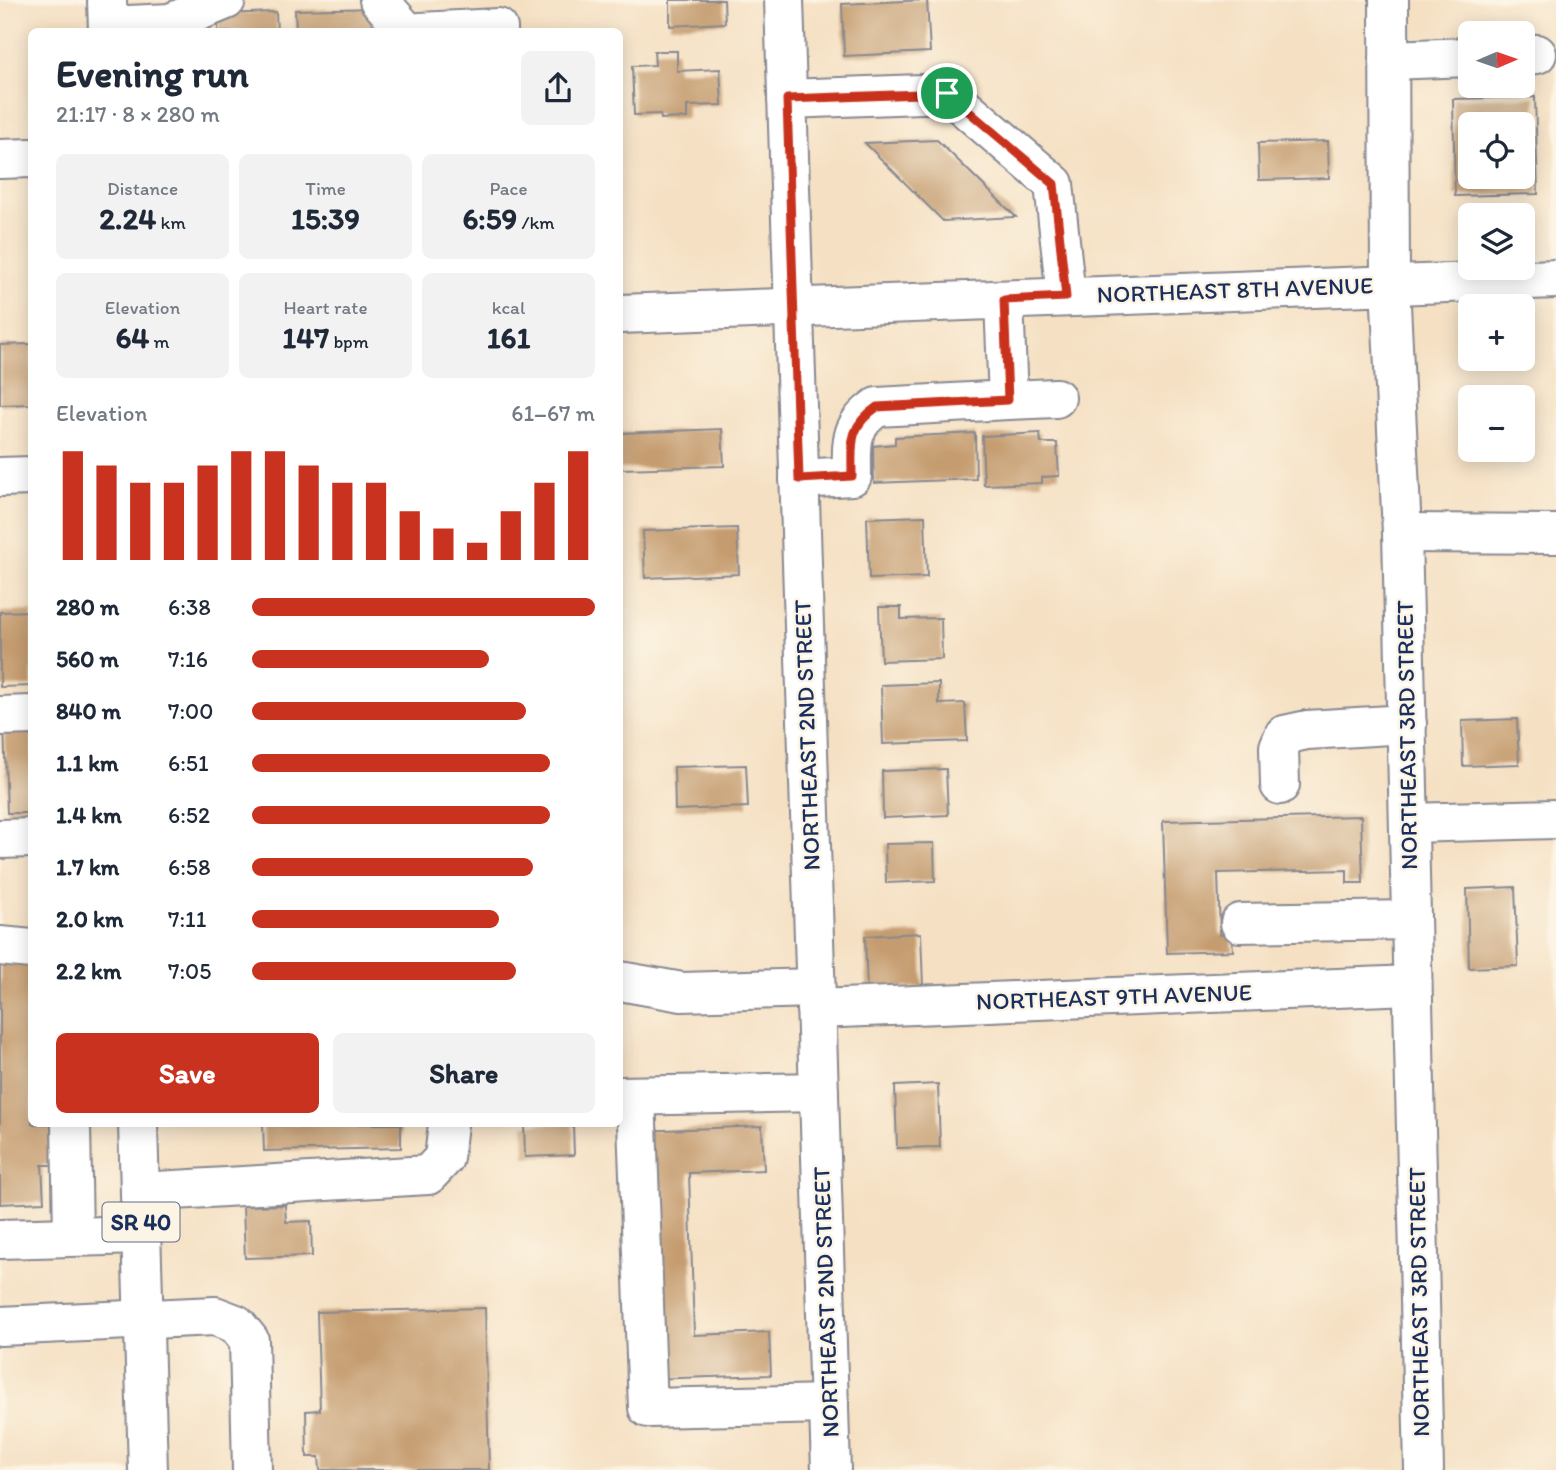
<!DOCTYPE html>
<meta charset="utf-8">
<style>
body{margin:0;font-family:Itim,sans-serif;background:#f2f2f3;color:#1f2937;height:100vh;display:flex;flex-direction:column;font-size:26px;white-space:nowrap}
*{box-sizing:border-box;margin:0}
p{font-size:23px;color:#747a83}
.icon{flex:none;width:38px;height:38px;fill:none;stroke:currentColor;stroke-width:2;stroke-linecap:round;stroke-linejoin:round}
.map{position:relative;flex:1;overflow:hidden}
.drawer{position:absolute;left:28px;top:28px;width:595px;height:1099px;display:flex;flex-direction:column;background:#fff;border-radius:10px;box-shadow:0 4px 18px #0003}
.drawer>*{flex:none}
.needle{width:46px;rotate:88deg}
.fabs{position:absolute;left:1458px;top:21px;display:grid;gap:14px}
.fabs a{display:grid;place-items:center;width:77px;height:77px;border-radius:10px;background:#fff;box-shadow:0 4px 18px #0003;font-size:35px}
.pin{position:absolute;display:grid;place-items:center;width:60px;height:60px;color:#fff;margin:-30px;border:4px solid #fff;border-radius:50%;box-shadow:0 2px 7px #0007}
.round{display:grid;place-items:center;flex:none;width:74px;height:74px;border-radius:10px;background:#f2f2f3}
.headline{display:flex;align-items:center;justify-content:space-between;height:119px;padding:0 28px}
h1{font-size:38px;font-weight:700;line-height:52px}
.stats{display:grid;grid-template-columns:repeat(3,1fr);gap:10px;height:119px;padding:7px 28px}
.stats div{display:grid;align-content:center;border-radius:10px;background:#f2f2f3;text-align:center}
.stats b{font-size:30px;font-weight:700}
.stats small{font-size:19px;font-weight:400}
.stats p{font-size:19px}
.chart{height:196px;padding:14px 28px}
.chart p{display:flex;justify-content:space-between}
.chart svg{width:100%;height:126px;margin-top:7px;stroke:#c8321e;stroke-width:6}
.button{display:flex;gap:14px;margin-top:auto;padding:14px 28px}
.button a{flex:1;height:80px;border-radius:10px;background:#c8321e;color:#fff;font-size:28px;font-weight:700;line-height:80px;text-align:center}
.button a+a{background:#f2f2f3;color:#1f2937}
ul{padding:0 28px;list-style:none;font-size:23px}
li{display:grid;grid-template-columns:112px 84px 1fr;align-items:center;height:52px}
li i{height:18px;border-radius:9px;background:#c8321e}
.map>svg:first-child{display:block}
.building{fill:#c59c6f;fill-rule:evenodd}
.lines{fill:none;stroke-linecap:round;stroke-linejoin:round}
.minor-casing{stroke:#888890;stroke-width:42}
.major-casing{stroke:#888890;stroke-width:42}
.minor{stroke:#fff;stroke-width:38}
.major{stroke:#fff;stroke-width:38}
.route-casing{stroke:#fff;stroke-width:14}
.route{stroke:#c8321e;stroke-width:9}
.labels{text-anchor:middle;stroke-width:5;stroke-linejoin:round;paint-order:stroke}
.shield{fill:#fcf5e5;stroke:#5e6a86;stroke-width:2}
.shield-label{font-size:23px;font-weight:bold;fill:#1b2f5e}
.street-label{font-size:24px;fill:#1b2f5e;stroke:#fcf5e5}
</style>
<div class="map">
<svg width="1556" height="1470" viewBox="0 0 1556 1470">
<rect width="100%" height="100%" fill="#fcf5e5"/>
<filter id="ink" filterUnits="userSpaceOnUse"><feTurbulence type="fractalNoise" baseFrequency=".0143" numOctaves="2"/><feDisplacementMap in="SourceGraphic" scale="14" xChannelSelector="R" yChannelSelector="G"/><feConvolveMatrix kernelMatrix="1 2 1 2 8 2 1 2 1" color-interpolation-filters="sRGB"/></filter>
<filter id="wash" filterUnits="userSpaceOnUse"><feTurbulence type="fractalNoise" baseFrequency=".00686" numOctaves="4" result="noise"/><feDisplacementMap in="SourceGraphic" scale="28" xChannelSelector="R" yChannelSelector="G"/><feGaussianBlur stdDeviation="1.57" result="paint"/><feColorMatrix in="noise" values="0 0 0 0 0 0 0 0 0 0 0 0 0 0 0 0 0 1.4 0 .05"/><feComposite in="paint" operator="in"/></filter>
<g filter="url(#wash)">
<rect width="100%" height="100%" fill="#f5e0c3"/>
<g id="blocks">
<g class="building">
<path d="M670 0H724L725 23 670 26Z"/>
<path d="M927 0 930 52 844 56 842 4Z"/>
<path d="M377 8V32H279L296 29 295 10Z"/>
<path d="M276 12 277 32H218V14Z"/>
<path d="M654 51H677V71L720 69 722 105 687 106V118L661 119 660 114 634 115 632 66 655 65Z"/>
<path d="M1535 97 1538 194 1455 196 1453 99ZM1470 124H1522V177H1470Z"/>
<path d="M937 140 1016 217 943 221 865 143Z"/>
<path d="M1328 141 1329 178 1259 180 1258 143Z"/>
<path d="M32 344V404L0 405V345Z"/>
<path d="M722 429 724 466 620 469V433Z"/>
<path d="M975 433 976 479 874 483 873 446 895 444V437Z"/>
<path d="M1040 433 1041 443H1057L1059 476 1042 477V483L984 485 982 436Z"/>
<path d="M925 516 927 577 869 579 867 518Z"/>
<path d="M737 528 739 574 645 578 643 531Z"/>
<path d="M879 607H901V619L941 618 942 659 881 661Z"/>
<path d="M32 611V686L0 687V612Z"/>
<path d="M939 683V704L965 703 967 741 883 744 881 685Z"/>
<path d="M1517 719 1519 764 1463 766 1462 721Z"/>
<path d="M32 724V813H7L4 725Z"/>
<path d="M746 765 748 807 675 810 674 767Z"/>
<path d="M946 769 948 815 883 818 882 771Z"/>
<path d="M1361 816 1363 883H1347V870L1218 873 1220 935 1232 934 1233 951 1167 953 1163 821Z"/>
<path d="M934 843 935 881 886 883 885 844Z"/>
<path d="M1515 887 1518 966 1469 968 1467 889Z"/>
<path d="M921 933 923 987 867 990 865 936Z"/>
<path d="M32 962V1124H54L56 1165H42L44 1202 0 1204V964Z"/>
<path d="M938 1084 940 1147 897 1148 895 1086Z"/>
<path d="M263 1124H401V1148L264 1151Z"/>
<path d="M524 1124H573L574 1155 525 1157Z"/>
<path d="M762 1126 764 1170 689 1173 694 1335 769 1332 771 1375 649 1379 641 1131Z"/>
<path d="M285 1205 286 1222 311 1221 312 1256 245 1258 243 1206Z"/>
<path d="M485 1308 489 1470H320L319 1457H307L306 1411 320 1410 317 1312Z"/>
</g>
</g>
</g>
<g filter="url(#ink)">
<use href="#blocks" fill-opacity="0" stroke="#888890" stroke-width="2"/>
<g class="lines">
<g class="minor-casing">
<g id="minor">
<path d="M379 0 407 32"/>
<path d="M784 0 831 1470"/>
<path d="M1389 0 1390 284 1402 533 1424 1470"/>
<path d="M108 26 170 23 226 0"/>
<path d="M420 32 498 28V32"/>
<path d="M1522 55 1537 54"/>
<path d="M1389 60 1470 57"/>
<path d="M787 99 948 93 1054 184 1066 297"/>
<path d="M0 159 32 158"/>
<path d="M1008 400 1056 398"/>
<path d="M0 477 32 476"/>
<path d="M799 479 852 476C852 443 848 427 877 407L1008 400 1004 300"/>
<path d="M1402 533 1556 534"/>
<path d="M0 716 32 715"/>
<path d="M1280 785 1279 747 1284 735 1307 730 1407 724"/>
<path d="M1410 823 1556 819"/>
<path d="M0 839 32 838"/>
<path d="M1240 923 1411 920"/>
<path d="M0 946 32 949"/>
<path d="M620 981 682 992 815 988"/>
<path d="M816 1009 1412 985"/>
<path d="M620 1096 819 1092"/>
<path d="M636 1097 648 1408 829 1404"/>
<path d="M71 1124 73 1235"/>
<path d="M140 1192 428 1175 444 1158 448 1124"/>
<path d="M0 1239 141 1235"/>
<path d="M0 1326 215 1316 236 1324 249 1340 252 1470"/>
</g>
</g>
<g class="major-casing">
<g id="major">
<path d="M107 0 108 32"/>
<path d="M620 314 1556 279"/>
<path d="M138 1124 148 1470"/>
</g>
</g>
<use href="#minor" class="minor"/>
<use href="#major" class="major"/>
</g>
</g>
<g class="lines" filter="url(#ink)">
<g class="route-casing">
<path id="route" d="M947 93 1054 184 1066 297 1004 300 1008 400 877 407C848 427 852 443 852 476L799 479 787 99Z"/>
</g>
<use href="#route" class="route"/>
</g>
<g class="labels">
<rect class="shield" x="102.5" y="1202.5" width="77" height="39" rx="5"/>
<g class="shield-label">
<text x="141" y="1230">SR 40</text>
</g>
<g class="street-label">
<text transform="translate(1235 290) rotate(-2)" y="8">NORTHEAST 8TH AVENUE</text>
<text transform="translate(807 735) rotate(-92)" y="8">NORTHEAST 2ND STREET</text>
<text transform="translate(1407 735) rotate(-91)" y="8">NORTHEAST 3RD STREET</text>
<text transform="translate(1114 997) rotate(-2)" y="8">NORTHEAST 9TH AVENUE</text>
<text transform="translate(826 1302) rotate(-92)" y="8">NORTHEAST 2ND STREET</text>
<text transform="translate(1419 1302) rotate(-91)" y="8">NORTHEAST 3RD STREET</text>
</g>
</g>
</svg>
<div class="fabs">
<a><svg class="needle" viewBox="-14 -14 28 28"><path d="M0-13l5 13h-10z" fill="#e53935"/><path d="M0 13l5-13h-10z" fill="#747a83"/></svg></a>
<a><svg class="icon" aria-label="locate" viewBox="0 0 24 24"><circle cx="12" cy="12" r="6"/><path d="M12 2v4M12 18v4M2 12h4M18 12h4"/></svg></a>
<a><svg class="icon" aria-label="layers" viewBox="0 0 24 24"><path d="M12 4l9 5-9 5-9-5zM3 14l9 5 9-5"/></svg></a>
<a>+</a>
<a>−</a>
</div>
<div class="pin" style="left:947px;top:93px;background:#1e9e55"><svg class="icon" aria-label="arrive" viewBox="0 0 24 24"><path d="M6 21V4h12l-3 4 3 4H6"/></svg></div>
<section class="drawer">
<div class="headline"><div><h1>Evening run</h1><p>21:17 · 8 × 280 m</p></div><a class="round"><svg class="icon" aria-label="share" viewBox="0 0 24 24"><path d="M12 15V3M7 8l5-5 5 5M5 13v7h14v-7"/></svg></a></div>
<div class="stats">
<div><p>Distance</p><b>2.24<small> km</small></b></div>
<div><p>Time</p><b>15:39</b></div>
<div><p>Pace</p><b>6:59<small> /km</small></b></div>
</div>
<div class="stats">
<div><p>Elevation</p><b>64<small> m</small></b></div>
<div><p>Heart rate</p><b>147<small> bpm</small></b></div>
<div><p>kcal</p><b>161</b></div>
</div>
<div class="chart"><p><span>Elevation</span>61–67 m</p>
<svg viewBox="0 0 160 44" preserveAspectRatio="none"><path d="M5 44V6M15 44V11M25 44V17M35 44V17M45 44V11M55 44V6M65 44V6M75 44V11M85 44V17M95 44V17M105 44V27M115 44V33M125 44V38M135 44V27M145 44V17M155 44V6"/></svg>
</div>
<ul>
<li><b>280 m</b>6:38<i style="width:100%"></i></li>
<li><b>560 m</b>7:16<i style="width:69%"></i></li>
<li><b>840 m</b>7:00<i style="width:80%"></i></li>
<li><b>1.1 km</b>6:51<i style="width:87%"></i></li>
<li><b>1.4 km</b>6:52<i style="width:87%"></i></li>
<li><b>1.7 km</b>6:58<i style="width:82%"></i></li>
<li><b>2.0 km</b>7:11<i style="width:72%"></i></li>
<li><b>2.2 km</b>7:05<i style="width:77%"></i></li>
</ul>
<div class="button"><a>Save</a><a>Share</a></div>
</section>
</div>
